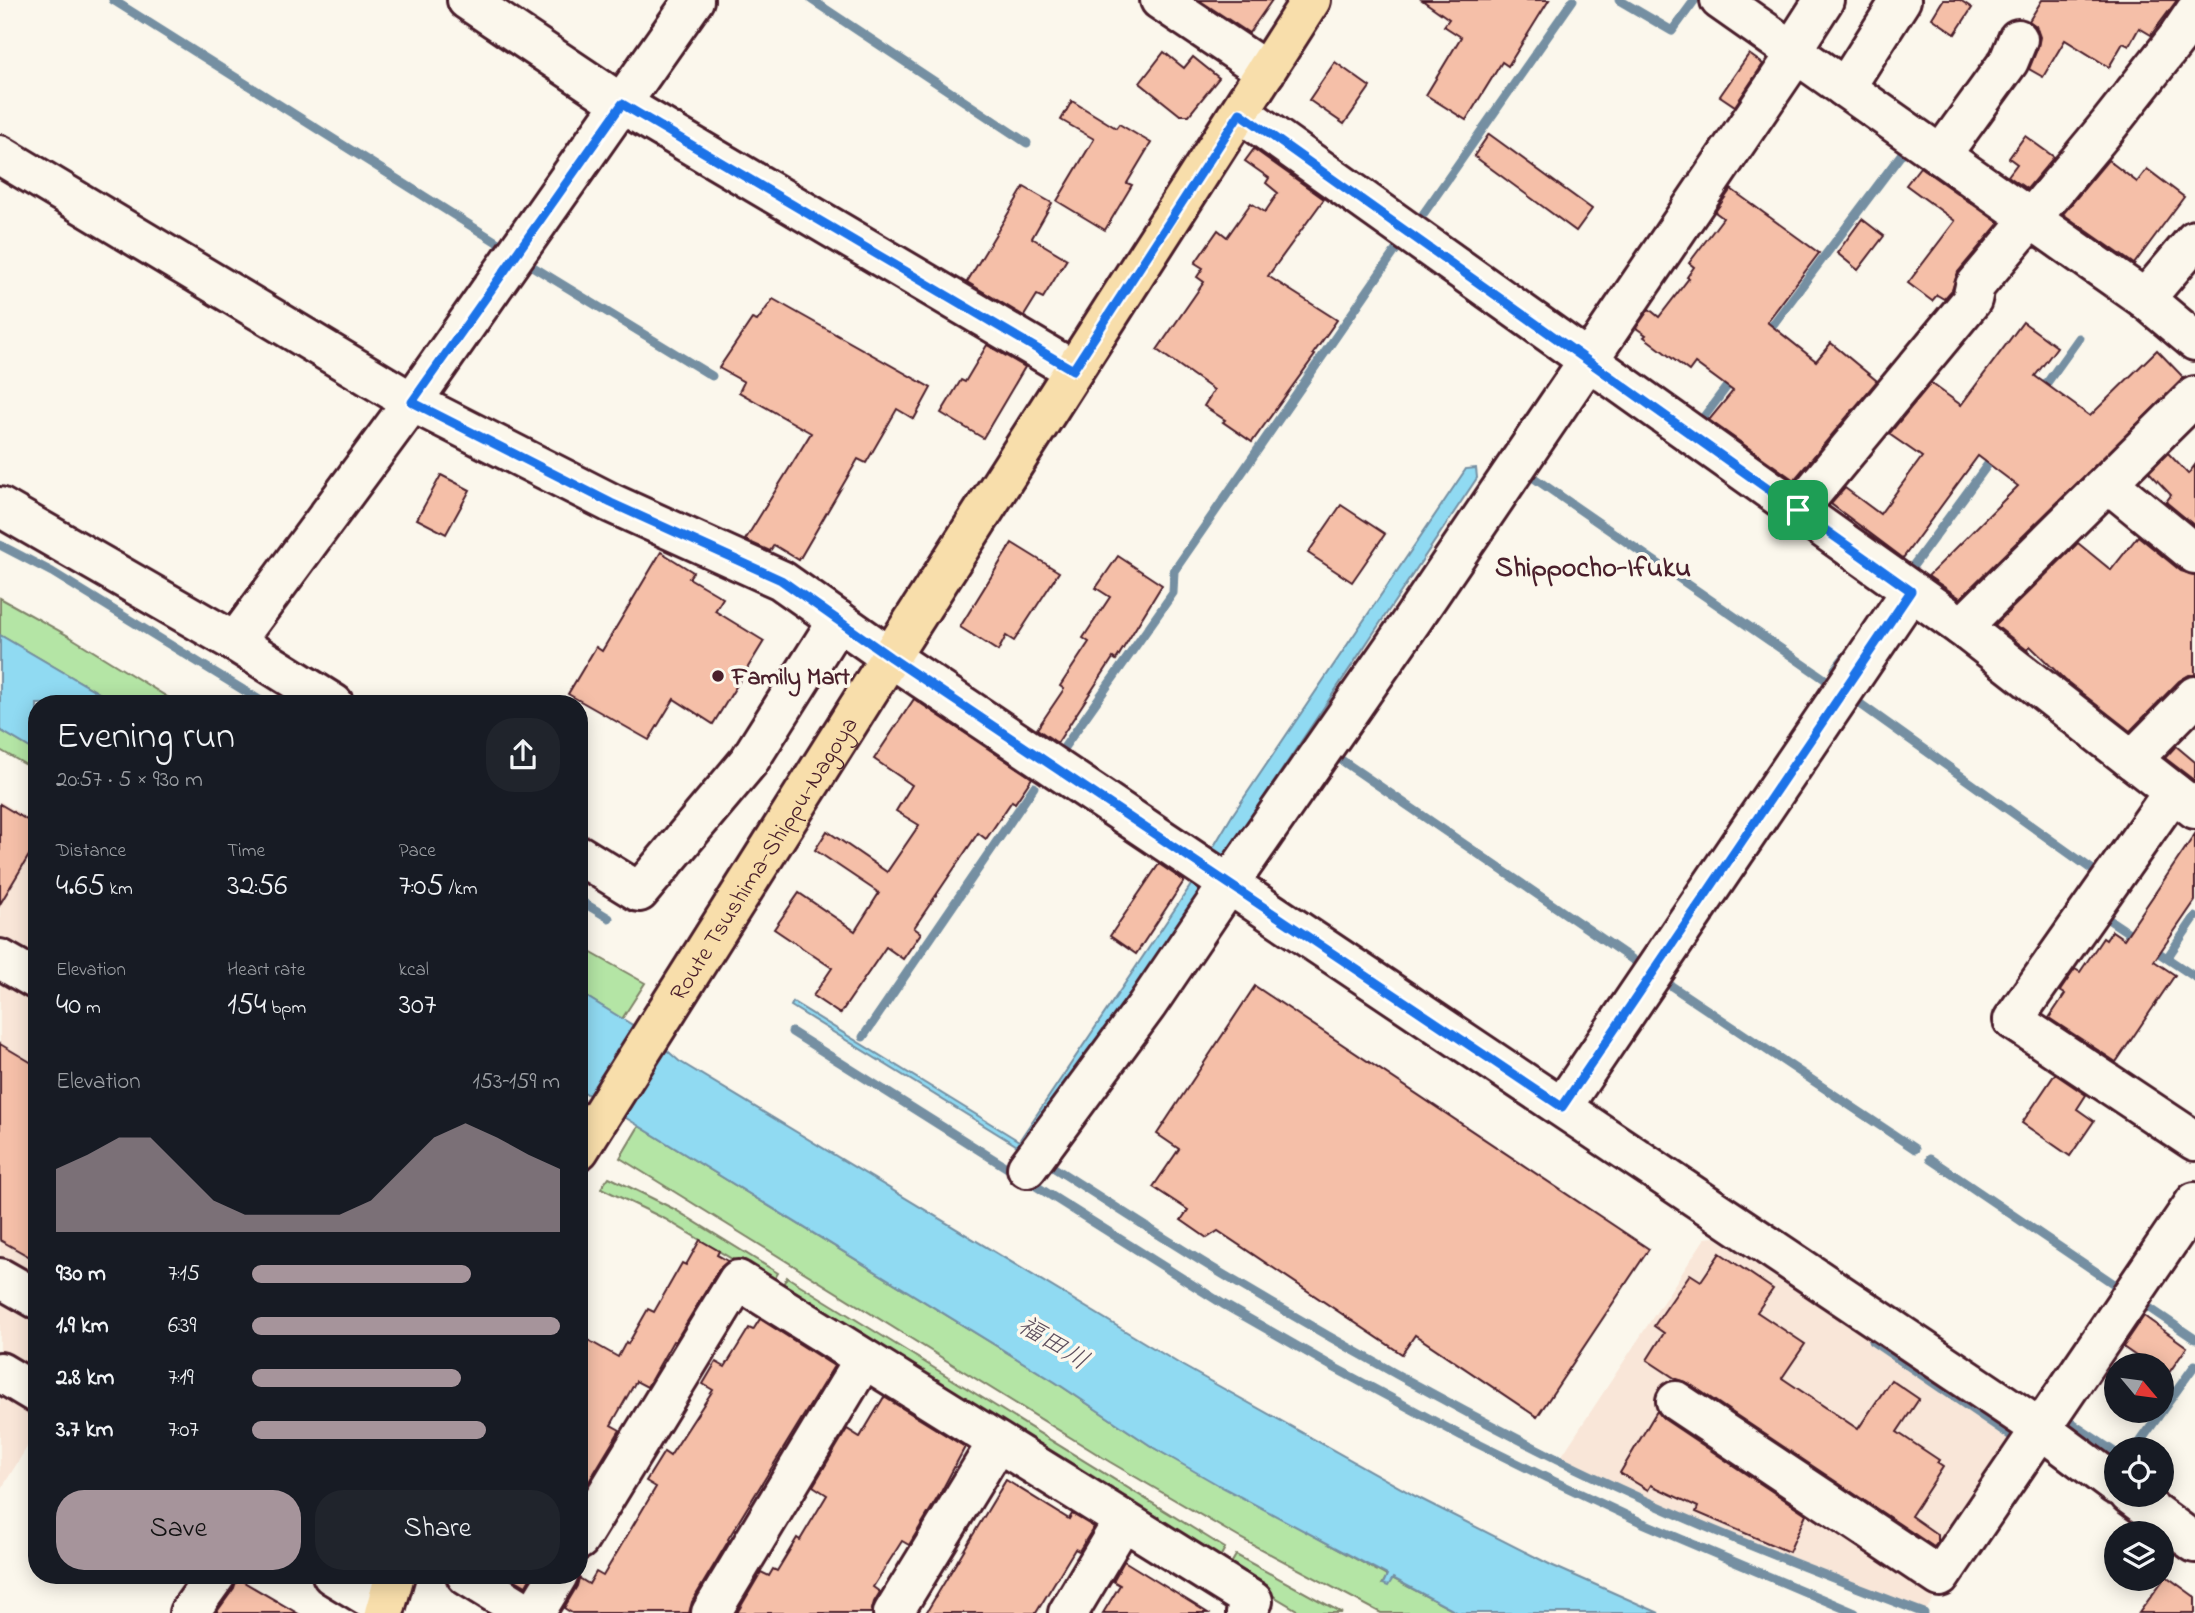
<!DOCTYPE html>
<meta charset="utf-8">
<style>
body{margin:0;font-family:"Indie Flower","Klee One",sans-serif;background:#20242c;color:#f1f3f6;height:100vh;display:flex;flex-direction:column;font-size:26px;white-space:nowrap}
*{box-sizing:border-box;margin:0}
p{font-size:23px;color:#9ea1a6}
.icon{flex:none;width:38px;height:38px;fill:none;stroke:currentColor;stroke-width:2;stroke-linecap:round;stroke-linejoin:round}
.map{position:relative;flex:1;overflow:hidden}
.sheet{position:absolute;left:28px;top:695px;width:560px;height:889px;display:flex;flex-direction:column;background:#171b24;border-radius:28px;box-shadow:0 4px 18px #0003}
.sheet>*{flex:none}
.needle{width:46px;rotate:119deg}
.controls{position:absolute;left:2104px;top:1353px;display:grid;gap:14px}
.controls a{display:grid;place-items:center;width:70px;height:70px;border-radius:50%;background:#171b24;box-shadow:0 4px 18px #0003;font-size:35px}
.pin{position:absolute;display:grid;place-items:center;width:60px;height:60px;color:#fff;margin:-30px;border-radius:14px;box-shadow:0 4px 10px #0006}
.round{display:grid;place-items:center;flex:none;width:74px;height:74px;border-radius:28px;background:#20242c}
.headline{display:flex;align-items:center;justify-content:space-between;height:119px;padding:0 28px}
h1{font-size:38px;font-weight:600;line-height:52px}
.metrics{display:grid;grid-template-columns:repeat(3,1fr);gap:10px;height:119px;padding:7px 28px}
.metrics div{display:grid;align-content:center}
.metrics b{font-size:30px;font-weight:600}
.metrics small{font-size:19px;font-weight:400}
.metrics p{font-size:19px}
.chart{height:196px;padding:14px 28px}
.chart p{display:flex;justify-content:space-between}
.chart svg{width:100%;height:126px;margin-top:7px;fill:#a6949b;opacity:.7}
.cta{display:flex;gap:14px;margin-top:auto;padding:14px 28px}
.cta a{flex:1;height:80px;border-radius:28px;background:#a6949b;color:#111;font-size:28px;font-weight:600;line-height:80px;text-align:center}
.cta a+a{background:#20242c;color:#f1f3f6}
ul{padding:0 28px;list-style:none;font-size:23px}
li{display:grid;grid-template-columns:112px 84px 1fr;align-items:center;height:52px}
li i{height:18px;border-radius:9px;background:#a6949b}
.map>svg:first-child{display:block}
.built{fill:#f9e6d8}
.green{fill:#b4e5a5;stroke:#7f8268;stroke-width:2}
.water{fill:#90daf2;stroke:#748fa2;stroke-width:2}
.lines{fill:none;stroke-linecap:round;stroke-linejoin:round}
.stream{stroke:#748fa2;stroke-width:9}
.building{fill:#f5bfa8;stroke:#4a1f2b;stroke-width:2}
.minor-casing{stroke:#4a1f2b;stroke-width:44}
.major-casing{stroke:#4a1f2b;stroke-width:44}
.minor{stroke:#fbf7ec;stroke-width:38}
.major{stroke:#f8deab;stroke-width:38}
.route-casing{stroke:#fff;stroke-width:14}
.route{stroke:#1a73e8;stroke-width:9}
.poi-dot{fill:#4a1f2b;stroke:#fbf7ec;stroke-width:2.5}
.labels{text-anchor:middle;stroke-width:7;stroke-linejoin:round;paint-order:stroke}
.poi-label{font-size:24px;font-weight:bold;fill:#4a1f2b;stroke:#fbf7ec;text-anchor:start}
.street-label{font-size:24px;fill:#4a1f2b;stroke:#fbf7ec}
.water-label{font-size:26px;font-style:italic;fill:#5c4e5d;stroke:#fbf7ec}
.quarter-label{font-size:28px;font-weight:bold;fill:#4a1f2b;stroke:#fbf7ec}
</style>
<div class="map">
<svg width="2195" height="1613" viewBox="0 0 2195 1613">
<rect width="100%" height="100%" fill="#fbf7ec"/>
<filter id="ink" filterUnits="userSpaceOnUse"><feTurbulence type="fractalNoise" baseFrequency=".0143" numOctaves="2"/><feDisplacementMap in="SourceGraphic" scale="14" xChannelSelector="R" yChannelSelector="G"/><feConvolveMatrix kernelMatrix="1 2 1 2 8 2 1 2 1" color-interpolation-filters="sRGB"/></filter>
<g filter="url(#ink)">
<g class="built">
<path d="M0 801 37 824V1379L0 1356Z"/>
<path d="M1714 1237 1872 1341 2021 1443 2033 1455 1924 1613 1830 1578 1653 1503 1559 1460 1705 1238Z"/>
<path d="M0 1382 37 1405V1431L0 1491Z"/>
</g>
<g class="green">
<path d="M0 598 67 635 177 703H116L0 635Z"/>
<path d="M0 730 37 752V771L0 750Z"/>
<path d="M579 946 645 983 622 1019 579 992Z"/>
<path d="M639 1126 1055 1382 1154 1448 1387 1576 1383 1583 1392 1578 1458 1613H1381L1240 1538 1110 1462 620 1158Z"/>
<path d="M609 1177 674 1209 778 1273 772 1283 665 1219 601 1188Z"/>
<path d="M787 1277 1225 1548 1218 1561 780 1290Z"/>
<path d="M1236 1555 1342 1613H1302L1228 1569Z"/>
</g>
<g class="water">
<path d="M1476 468 1477 478 1027 1152 791 1006 793 1002 1019 1141 1189 888 1233 814 1466 469Z"/>
<path d="M0 635 116 703 37 704V752L0 730Z"/>
<path d="M579 992 652 1037 679 1061 1183 1366 1417 1497 1551 1565 1659 1613H1458L1393 1578 1388 1586 1383 1584 1387 1575 1220 1486 1154 1448 1055 1382 579 1089Z"/>
</g>
<g class="lines">
<g class="stream">
<path d="M113 0 503 246"/>
<path d="M812 0 1027 143"/>
<path d="M1619 0 1672 31 1694 1"/>
<path d="M1419 220 1573 0"/>
<path d="M527 263 712 376"/>
<path d="M1765 335 1903 152"/>
<path d="M2039 394 2079 338"/>
<path d="M1700 422 1734 377"/>
<path d="M1534 478 1832 684"/>
<path d="M0 545 52 572 266 704"/>
<path d="M1910 570 1994 456"/>
<path d="M1835 669 1846 655"/>
<path d="M1852 698 2097 873"/>
<path d="M1063 749 1173 593 1174 571 1400 244"/>
<path d="M1334 755 1639 964"/>
<path d="M579 900 609 918"/>
<path d="M2105 917 2138 939"/>
<path d="M2150 947 2195 977"/>
<path d="M2167 958 2195 917"/>
<path d="M1664 981 1915 1149"/>
<path d="M792 1032 1223 1304 1335 1368 1462 1436 1547 1478 1643 1523 1855 1613"/>
<path d="M863 1037 1034 787"/>
<path d="M1930 1159 2120 1288"/>
<path d="M1048 1164C1113 1205 1176 1247 1241 1285 1345 1347 1450 1405 1557 1459 1676 1518 1800 1566 1924 1613"/>
<path d="M2139 1301 2195 1339"/>
<path d="M1872 1341 2020 1442"/>
<path d="M2062 1417 2116 1453"/>
<path d="M2135 1449 2195 1365"/>
</g>
</g>
<g class="building">
<path d="M1199 0H1272L1249 33Z"/>
<path d="M1422 0H1549L1508 66 1502 62 1466 120 1426 95 1461 37 1444 26 1449 19Z"/>
<path d="M1943 0H1960L1972 8 1955 34 1932 18Z"/>
<path d="M2042 0H2177L2151 35 2139 28 2129 46 2123 43 2109 67 2065 40 2043 77 2029 69 2038 47 2040 37 2036 26 2029 21Z"/>
<path d="M1164 52 1184 68 1193 57 1219 78 1189 115H1180L1140 83Z"/>
<path d="M1749 54 1763 64 1735 106 1720 96Z"/>
<path d="M1335 62 1370 87 1344 124 1309 100Z"/>
<path d="M1072 101 1116 128 1119 124 1151 143 1127 183 1132 185 1105 230 1057 201 1094 139 1061 120Z"/>
<path d="M1489 134 1592 209 1576 231 1474 156Z"/>
<path d="M2025 136 2054 157 2027 189 2008 176 2017 164 2009 158Z"/>
<path d="M1254 149 1324 199 1268 276 1337 320 1313 354 1315 355 1252 442 1223 422 1225 420 1204 406 1214 390 1157 350 1204 282 1197 277 1203 268 1195 263 1218 230 1227 237 1251 203 1265 212 1278 193 1266 183 1269 178 1245 161Z"/>
<path d="M2108 160 2137 182 2147 169 2184 197 2134 264 2063 214Z"/>
<path d="M1920 167 1999 223 1958 272 1952 290 1944 299 1937 295 1932 301 1908 283 1955 221 1906 185Z"/>
<path d="M1024 187 1052 203 1032 238 1067 259 1043 298 1037 295 1024 316 967 282Z"/>
<path d="M1731 189 1819 253 1767 322 1816 361 1831 343 1877 381 1794 480 1709 420 1733 391 1695 363 1689 371 1644 337 1646 335 1636 328 1649 309 1659 317 1689 278 1687 277 1694 267 1689 263 1723 218 1715 212Z"/>
<path d="M1862 219 1884 236 1858 270 1837 253Z"/>
<path d="M773 299 931 388 914 419 897 409 866 463 858 459 799 560 774 545 770 551 745 540 811 433 739 392 744 382 719 368 752 319 757 321Z"/>
<path d="M2023 322 2057 347 2035 376 2090 416 2157 350 2184 378 1960 598 1928 576 2018 486 1978 456 1903 558 1831 504 1845 488 1880 514 1922 457 1889 434 1931 383 1961 405Z"/>
<path d="M987 345 1025 367 983 438 941 413 961 380 965 382Z"/>
<path d="M2168 453 2188 474 2195 465V526L2166 502 2171 495 2149 472Z"/>
<path d="M441 475 470 490 446 534 417 519Z"/>
<path d="M1341 505 1385 534 1352 582 1308 553Z"/>
<path d="M2138 536 2181 571 2195 575V675H2189L2179 681 2130 731 2065 680 2030 646 2027 650 1995 625 2078 543 2111 570Z"/>
<path d="M1012 543 1059 572 1014 641 1006 636 998 651 960 627Z"/>
<path d="M661 552 693 572 689 578 723 598 715 611 764 641 713 724 674 699 649 740 568 694 596 647 602 651Z"/>
<path d="M1118 556 1162 585 1116 660 1113 658 1058 742H1056L1037 729 1064 689 1060 686 1089 642 1083 638 1110 597 1096 588Z"/>
<path d="M914 699 1032 778 1015 803 1012 801 986 839 978 833 914 928 921 933 903 959 886 947 840 1014 813 996 832 968 774 929 799 893 855 931 879 893 815 850 827 831 887 872 919 825 896 811 912 785 874 759Z"/>
<path d="M2176 746 2195 762V781L2165 758Z"/>
<path d="M0 804 37 826V842L0 904Z"/>
<path d="M2195 834V901L2154 961 2175 975 2116 1062 2049 1018 2065 994 2060 991 2075 969 2080 972 2103 938 2106 940 2112 931 2124 939Z"/>
<path d="M1159 864 1184 881 1136 954 1110 936Z"/>
<path d="M1255 986 1649 1249 1537 1417 1415 1335 1402 1354 1218 1231 1207 1238 1181 1220 1188 1210 1153 1187 1179 1149 1157 1134Z"/>
<path d="M0 1044 37 1066V1261L0 1240Z"/>
<path d="M2055 1074 2086 1095 2077 1109 2094 1121 2070 1156 2022 1123Z"/>
<path d="M700 1240 719 1251 717 1255 728 1261 719 1269 675 1342 673 1341 647 1387 636 1381 611 1425 620 1430 579 1498V1335L618 1357 626 1342 628 1344 648 1309 654 1312 682 1263 686 1265Z"/>
<path d="M1720 1253 1773 1289 1757 1312 1805 1344 1782 1378 1858 1429 1891 1380 1919 1399 1897 1432 1939 1460 1937 1463 1943 1467 1911 1516 1938 1535V1542L1934 1547 1688 1383 1676 1379 1647 1360 1664 1333 1654 1326 1690 1274 1701 1281Z"/>
<path d="M2144 1316 2187 1347 2166 1377 2161 1373V1365H2149L2123 1347Z"/>
<path d="M760 1319 834 1366 728 1539 729 1540 692 1602 689 1613H572L564 1608 577 1586 579 1578 589 1584 596 1572 603 1576 656 1487 646 1481 664 1452 670 1456 713 1390 703 1384 716 1362 725 1367 749 1328 753 1330Z"/>
<path d="M884 1397 965 1447 941 1492 909 1545 902 1541 873 1587 880 1592 874 1602 871 1613H737L761 1572 769 1576 773 1569 777 1571 797 1538 800 1540 827 1495 813 1486 847 1429 860 1437Z"/>
<path d="M1657 1411 1664 1419 1806 1514 1789 1552 1696 1512 1698 1507 1651 1485 1648 1490 1620 1473Z"/>
<path d="M1006 1480 1069 1519 1072 1514 1094 1527 1079 1551 1075 1549 1036 1613H926Z"/>
<path d="M1124 1561 1208 1613H1103L1120 1585 1113 1581Z"/>
<path d="M507 1575H532L526 1586Z"/>
<path d="M2166 1576 2195 1597V1613H2139Z"/>
<path d="M237 1578 297 1613H216L234 1588Z"/>
</g>
<g class="lines">
<g class="minor-casing">
<g id="minor">
<path d="M467 0 622 104 1073 370"/>
<path d="M1160 0 1266 71"/>
<path d="M1720 0 2145 299 2195 341"/>
<path d="M1792 50 1824 0"/>
<path d="M1845 88 1901 0"/>
<path d="M1240 112 1962 627 2195 809"/>
<path d="M0 155 412 402 611 503 781 580 890 657 2041 1429 2116 1485"/>
<path d="M1941 155 2009 61 2018 39"/>
<path d="M2145 299 2195 240"/>
<path d="M2108 483 2195 554"/>
<path d="M0 507 235 642 334 704"/>
<path d="M1798 510 1972 300 1975 286 2108 126 2178 37 2195 12"/>
<path d="M1962 627 2195 396"/>
<path d="M235 642 412 402 694 0"/>
<path d="M2132 760 2195 696"/>
<path d="M2173 792 2013 1020 2195 1141"/>
<path d="M579 855 639 892 749 761 838 620"/>
<path d="M0 959 37 980"/>
<path d="M1562 1107 1911 591"/>
<path d="M1027 1168 1147 1005 1229 884 1413 619 1796 54"/>
<path d="M0 1278 37 1299"/>
<path d="M0 1372 37 1394"/>
<path d="M1676 1401 1940 1577 2195 1202"/>
<path d="M2129 1494 2195 1543"/>
<path d="M579 1540 738 1280 1253 1601 1246 1613"/>
<path d="M332 1575 385 1607"/>
<path d="M466 1575 527 1613"/>
<path d="M189 1613 216 1575"/>
<path d="M535 1613 558 1575"/>
<path d="M711 1613 864 1359"/>
<path d="M893 1613 997 1443"/>
<path d="M1068 1613 1123 1521"/>
</g>
</g>
<g class="major-casing">
<g id="major">
<path id="s1" d="M579 1150 890 657 1311 0"/>
<path d="M384 1613 395 1575"/>
</g>
</g>
<use href="#minor" class="minor"/>
<use href="#major" class="major"/>
</g>
</g>
<g class="lines" filter="url(#ink)">
<g class="route-casing">
<path id="route" d="M622 104 1073 370 1240 113 1911 591 1562 1107 890 657 781 580 611 503 412 402Z"/>
</g>
<use href="#route" class="route"/>
</g>
<circle class="poi-dot" cx="718" cy="676" r="7"/>
<g class="labels">
<g class="poi-label">
<text x="732" y="684">Family Mart</text>
</g>
<g class="street-label">
<text dy="8" stroke="none"><textPath href="#s1" startOffset="345">Route Tsushima-Shippu-Nagoya</textPath></text>
</g>
<g class="water-label">
<text transform="translate(1054 1342) rotate(32)" y="9">福田川</text>
</g>
<g class="quarter-label">
<text x="1593" y="576">Shippocho-Ifuku</text>
</g>
</g>
</svg>
<div class="controls">
<a><svg class="needle" viewBox="-14 -14 28 28"><path d="M0-13l5 13h-10z" fill="#e53935"/><path d="M0 13l5-13h-10z" fill="#9ea1a6"/></svg></a>
<a><svg class="icon" aria-label="locate" viewBox="0 0 24 24"><circle cx="12" cy="12" r="6"/><path d="M12 2v4M12 18v4M2 12h4M18 12h4"/></svg></a>
<a><svg class="icon" aria-label="layers" viewBox="0 0 24 24"><path d="M12 4l9 5-9 5-9-5zM3 14l9 5 9-5"/></svg></a>
</div>
<div class="pin" style="left:1798px;top:510px;background:#1e9e55"><svg class="icon" aria-label="arrive" viewBox="0 0 24 24"><path d="M6 21V4h12l-3 4 3 4H6"/></svg></div>
<section class="sheet">
<div class="headline"><div><h1>Evening run</h1><p>20:57 · 5 × 930 m</p></div><a class="round"><svg class="icon" aria-label="share" viewBox="0 0 24 24"><path d="M12 15V3M7 8l5-5 5 5M5 13v7h14v-7"/></svg></a></div>
<div class="metrics">
<div><p>Distance</p><b>4.65<small> km</small></b></div>
<div><p>Time</p><b>32:56</b></div>
<div><p>Pace</p><b>7:05<small> /km</small></b></div>
</div>
<div class="metrics">
<div><p>Elevation</p><b>40<small> m</small></b></div>
<div><p>Heart rate</p><b>154<small> bpm</small></b></div>
<div><p>kcal</p><b>307</b></div>
</div>
<div class="chart"><p><span>Elevation</span>153–159 m</p>
<svg viewBox="0 0 160 44" preserveAspectRatio="none"><path d="M0 44V22L10 17L20 11L30 11L40 22L50 33L60 38L70 38L80 38L90 38L100 33L110 22L120 11L130 6L140 11L150 17L160 22V44z"/></svg>
</div>
<ul>
<li><b>930 m</b>7:15<i style="width:71%"></i></li>
<li><b>1.9 km</b>6:39<i style="width:100%"></i></li>
<li><b>2.8 km</b>7:19<i style="width:68%"></i></li>
<li><b>3.7 km</b>7:07<i style="width:76%"></i></li>
</ul>
<div class="cta"><a>Save</a><a>Share</a></div>
</section>
</div>
